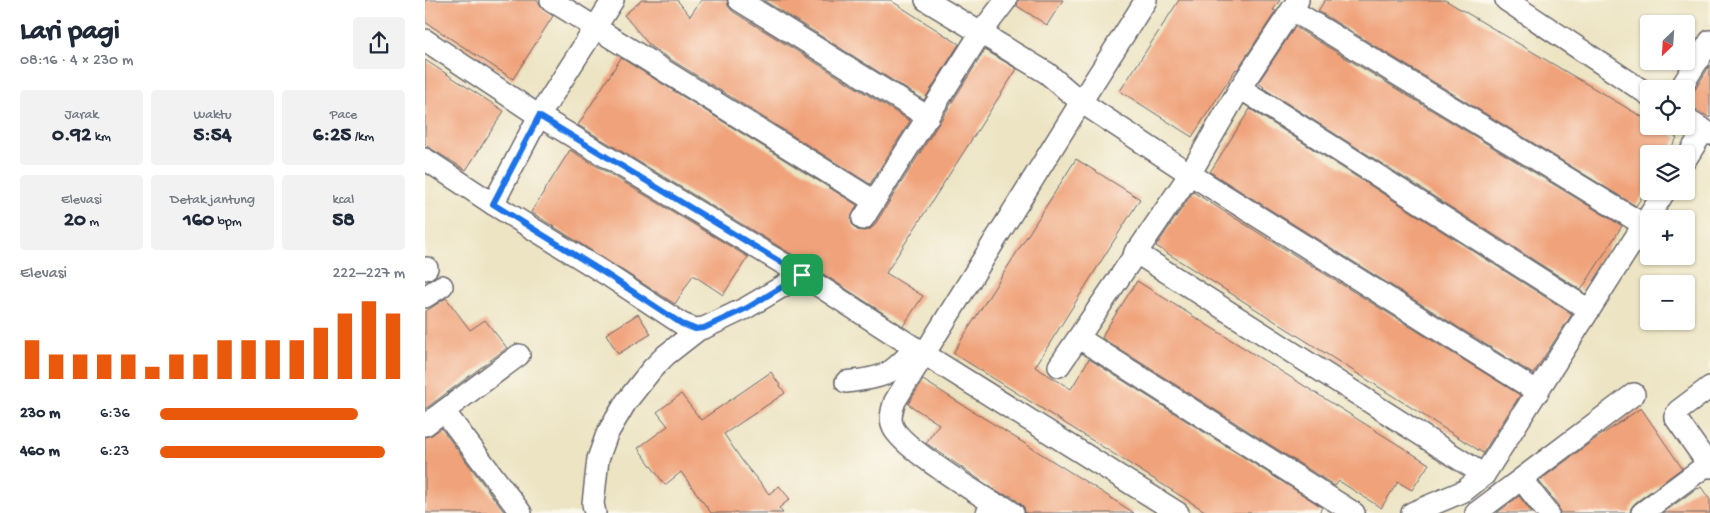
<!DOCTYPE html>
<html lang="id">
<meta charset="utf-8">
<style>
body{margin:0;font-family:"Gochi Hand",sans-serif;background:#f2f2f3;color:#1f2937;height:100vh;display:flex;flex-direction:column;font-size:19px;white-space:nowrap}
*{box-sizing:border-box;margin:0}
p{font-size:16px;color:#747a83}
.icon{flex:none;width:28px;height:28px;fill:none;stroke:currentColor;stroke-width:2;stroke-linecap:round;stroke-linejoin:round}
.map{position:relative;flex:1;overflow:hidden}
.side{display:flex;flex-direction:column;background:#fff;width:425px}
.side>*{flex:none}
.needle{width:32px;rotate:205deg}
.controls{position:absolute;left:1215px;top:15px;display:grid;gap:10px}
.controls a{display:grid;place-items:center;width:55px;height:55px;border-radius:5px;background:#fff;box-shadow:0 1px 4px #0004;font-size:25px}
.pin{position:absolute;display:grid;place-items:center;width:42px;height:42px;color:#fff;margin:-21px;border-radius:10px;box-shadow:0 2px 8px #0006}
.round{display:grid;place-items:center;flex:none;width:52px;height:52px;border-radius:5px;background:#f2f2f3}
.summary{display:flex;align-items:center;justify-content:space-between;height:85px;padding:0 20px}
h1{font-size:28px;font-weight:800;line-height:38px}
.metrics{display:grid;grid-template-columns:repeat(3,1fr);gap:8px;height:85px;padding:5px 20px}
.metrics div{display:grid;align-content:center;border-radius:5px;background:#f2f2f3;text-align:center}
.metrics b{font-size:21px;font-weight:800}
.metrics small{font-size:14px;font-weight:400}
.metrics p{font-size:14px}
.chart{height:140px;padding:10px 20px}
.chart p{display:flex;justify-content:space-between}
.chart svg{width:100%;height:90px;margin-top:5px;stroke:#ea580c;stroke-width:6}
ul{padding:0 20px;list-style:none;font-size:16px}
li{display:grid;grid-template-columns:80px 60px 1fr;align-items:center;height:38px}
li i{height:12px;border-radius:6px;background:#ea580c}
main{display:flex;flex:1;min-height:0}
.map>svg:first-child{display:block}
.building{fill:#f0a37a}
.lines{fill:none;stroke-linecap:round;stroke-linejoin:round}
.street-casing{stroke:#69666b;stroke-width:24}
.street{stroke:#fff;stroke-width:21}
.route-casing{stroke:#fff;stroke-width:10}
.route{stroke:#1a73e8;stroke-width:6}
</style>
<main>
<section class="side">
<div class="summary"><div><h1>Lari pagi</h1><p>08:16 · 4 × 230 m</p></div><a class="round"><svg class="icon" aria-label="share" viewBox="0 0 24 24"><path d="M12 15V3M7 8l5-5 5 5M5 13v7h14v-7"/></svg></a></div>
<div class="metrics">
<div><p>Jarak</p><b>0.92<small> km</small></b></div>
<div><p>Waktu</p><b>5:54</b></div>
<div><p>Pace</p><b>6:25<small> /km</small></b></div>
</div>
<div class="metrics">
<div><p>Elevasi</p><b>20<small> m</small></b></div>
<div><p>Detak jantung</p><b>160<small> bpm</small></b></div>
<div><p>kcal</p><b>58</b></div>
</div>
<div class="chart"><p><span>Elevasi</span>222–227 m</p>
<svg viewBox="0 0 160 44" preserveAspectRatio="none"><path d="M5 44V25M15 44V32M25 44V32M35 44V32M45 44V32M55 44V38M65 44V32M75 44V32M85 44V25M95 44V25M105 44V25M115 44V25M125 44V19M135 44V12M145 44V6M155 44V12"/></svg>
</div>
<ul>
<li><b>230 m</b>6:36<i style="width:81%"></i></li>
<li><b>460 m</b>6:23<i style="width:92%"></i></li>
</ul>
</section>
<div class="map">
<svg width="1285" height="513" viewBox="0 0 1285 513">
<rect width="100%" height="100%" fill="#fbf7ec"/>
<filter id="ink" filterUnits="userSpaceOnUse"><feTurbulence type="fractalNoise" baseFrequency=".02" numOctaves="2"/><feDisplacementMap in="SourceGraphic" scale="10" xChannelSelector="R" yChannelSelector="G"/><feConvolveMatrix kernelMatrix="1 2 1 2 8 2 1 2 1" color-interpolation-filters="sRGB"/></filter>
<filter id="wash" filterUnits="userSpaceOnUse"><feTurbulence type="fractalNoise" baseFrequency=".0096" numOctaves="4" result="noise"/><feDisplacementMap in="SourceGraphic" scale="20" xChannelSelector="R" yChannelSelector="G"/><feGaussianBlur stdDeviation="1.12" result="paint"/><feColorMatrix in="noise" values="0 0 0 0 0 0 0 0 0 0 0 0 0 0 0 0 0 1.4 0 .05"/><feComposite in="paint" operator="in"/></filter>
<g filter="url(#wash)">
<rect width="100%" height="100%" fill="#ece4c3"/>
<g id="blocks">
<g class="building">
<path d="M0 0H112L119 10 128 16 88 79 0 22Z"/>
<path d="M217 0H252L265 16 276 0H302L303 6 307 11 485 121 445 184 226 47 199 15Z"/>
<path d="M338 0H465L534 44 499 100Z"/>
<path d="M593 0H638L622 25 592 6Z"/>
<path d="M754 0H855L848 10 851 11 812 70 811 69 767 137 695 91Z"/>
<path d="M900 0H1020L1224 121V126H1232L1252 138 1242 154H1224V185L1211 206 893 11Z"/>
<path d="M870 27 1197 226 1156 290 838 88 839 87 833 83Z"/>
<path d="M560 50 592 69 461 273 498 296 478 326 383 264 153 125 196 58 432 205 426 218 427 224 432 230 438 231 444 230 449 226Z"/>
<path d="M0 60 79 111 41 170 0 145Z"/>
<path d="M1285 65V118L1261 103V100L1266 96Z"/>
<path d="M825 109 1147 314 1108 374 785 172Z"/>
<path d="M145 150 323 257 298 295 268 275 250 304 106 212Z"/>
<path d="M651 159 715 199 610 367 646 389 664 359 897 507 894 513H783L528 353Z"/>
<path d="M768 192 1095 395 1058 453 731 246Z"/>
<path d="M712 281 1004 464 987 490 973 482 956 508 914 481 910 486 677 338 679 334H678Z"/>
<path d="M21 298 45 330 60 320 82 348 0 409V312Z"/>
<path d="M213 314 226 334 193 354 181 334Z"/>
<path d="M346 372 360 393 299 434 318 462 344 494 354 486 365 499 354 508 358 513H286L256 472 240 485 213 448 243 426 232 412 256 394 276 420Z"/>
<path d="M498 380 666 485 709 513H600L599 507 595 503 586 496 574 493 501 443 514 424 483 404Z"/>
<path d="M1216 408 1257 468 1210 503 1206 508 1205 513H1135L1133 505 1114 481 1166 442Z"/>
<path d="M16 428 80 513H0V437L7 435Z"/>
<path d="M1276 487 1285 500V513H1238L1272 488 1273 489Z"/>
<path d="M1094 496 1107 513H1072Z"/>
</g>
</g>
</g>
<g filter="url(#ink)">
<use href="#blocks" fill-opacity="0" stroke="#69666b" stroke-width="1"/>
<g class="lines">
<g class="street-casing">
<g id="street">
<path d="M126 0 449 201"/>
<path d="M314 0 503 117"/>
<path d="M501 0 622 73 656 102 765 174 1113 392"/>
<path d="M1081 0 1224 95"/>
<path d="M867 10 1219 225"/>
<path d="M0 40 114 116 377 275 504 357 753 513"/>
<path d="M815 88 1164 310"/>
<path d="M1255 89 1285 41"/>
<path d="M1261 119 1285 134"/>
<path d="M0 159 68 204 114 116 188 0"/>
<path d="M1261 159 1279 130"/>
<path d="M68 204 181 274 257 324 270 329 279 328 321 308 377 275"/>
<path d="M438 219 555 34 581 0"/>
<path d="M710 252 1059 475"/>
<path d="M0 269 2 268"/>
<path d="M0 297 17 286"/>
<path d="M654 338 929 513"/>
<path d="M634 366 765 174 815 88 873 0"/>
<path d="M421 382C435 380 452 379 464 372 474 366 482 356 491 348"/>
<path d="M1285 387 1253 411 1250 417 1285 467"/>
<path d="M19 411 96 513"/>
<path d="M0 425 94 355"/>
<path d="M1097 480 1123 513"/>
<path d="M569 504C548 490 477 448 468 427 464 419 467 409 470 401L656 102 721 0"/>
<path d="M170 513 168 504 173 459 182 434 201 402 227 369 241 355 273 330"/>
<path d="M562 513 569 504 579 507 588 513"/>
<path d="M987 513 1039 491 1059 475 1240 191"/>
<path d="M1051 513 1209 394"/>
<path d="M1217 513 1283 464"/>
</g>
</g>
<use href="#street" class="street"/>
</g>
</g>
<g class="lines" filter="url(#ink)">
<g class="route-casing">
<path id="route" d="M114 116 377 275 322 308 279 328 270 329 257 324 181 274 68 204Z"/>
</g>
<use href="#route" class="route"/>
</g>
</svg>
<div class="controls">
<a><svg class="needle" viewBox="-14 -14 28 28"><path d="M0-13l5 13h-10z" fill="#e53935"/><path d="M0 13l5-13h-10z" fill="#747a83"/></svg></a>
<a><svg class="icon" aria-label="locate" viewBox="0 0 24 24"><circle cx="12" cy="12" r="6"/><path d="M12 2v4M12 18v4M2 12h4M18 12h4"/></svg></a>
<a><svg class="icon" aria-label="layers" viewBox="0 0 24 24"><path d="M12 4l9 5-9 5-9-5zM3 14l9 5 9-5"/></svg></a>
<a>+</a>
<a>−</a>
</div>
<div class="pin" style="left:377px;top:275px;background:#1e9e55"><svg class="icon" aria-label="arrive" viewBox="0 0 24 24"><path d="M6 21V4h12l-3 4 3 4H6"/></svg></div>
</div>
</main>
